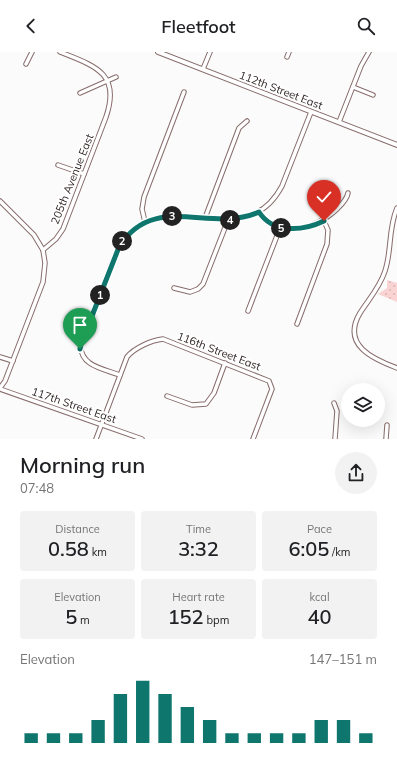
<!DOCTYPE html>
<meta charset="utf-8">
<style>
body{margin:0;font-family:Mulish,sans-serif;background:#f2f2f2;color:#202124;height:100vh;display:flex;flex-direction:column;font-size:15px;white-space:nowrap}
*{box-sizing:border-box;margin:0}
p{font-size:13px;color:#757577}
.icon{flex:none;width:22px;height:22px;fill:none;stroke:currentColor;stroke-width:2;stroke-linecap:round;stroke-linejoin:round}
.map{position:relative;height:387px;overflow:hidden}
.drawer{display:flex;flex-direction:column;background:#fff;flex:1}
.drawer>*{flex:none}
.controls{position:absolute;left:341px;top:331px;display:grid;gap:8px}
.controls a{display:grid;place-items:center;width:44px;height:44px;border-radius:50%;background:#fff;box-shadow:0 4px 16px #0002;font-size:20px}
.pin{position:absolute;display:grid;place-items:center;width:34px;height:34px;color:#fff;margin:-41px -17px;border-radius:50% 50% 50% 0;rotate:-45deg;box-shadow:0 0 4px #0007}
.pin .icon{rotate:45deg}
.km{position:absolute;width:20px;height:20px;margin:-10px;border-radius:50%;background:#222;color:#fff;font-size:11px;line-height:20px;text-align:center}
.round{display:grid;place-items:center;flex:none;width:42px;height:42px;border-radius:21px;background:#f2f2f2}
.headline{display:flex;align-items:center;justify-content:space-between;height:68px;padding:0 20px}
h1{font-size:22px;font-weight:600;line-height:30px}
.stats{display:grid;grid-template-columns:repeat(3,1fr);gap:6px;height:68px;padding:4px 20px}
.stats div{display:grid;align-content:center;border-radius:4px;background:#f2f2f2;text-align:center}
.stats b{font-size:20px;font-weight:600}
.stats small{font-size:11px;font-weight:400}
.stats p{font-size:11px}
.chart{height:112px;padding:8px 20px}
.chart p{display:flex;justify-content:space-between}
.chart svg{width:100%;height:72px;margin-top:4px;stroke:#0f766e;stroke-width:6}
header{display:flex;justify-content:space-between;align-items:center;height:52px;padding:0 20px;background:#fff;font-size:18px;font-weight:600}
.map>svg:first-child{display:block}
.grass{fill:url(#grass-dots)}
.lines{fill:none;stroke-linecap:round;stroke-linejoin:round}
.minor-casing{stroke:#876c6b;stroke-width:5.5}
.tertiary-casing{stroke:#876c6b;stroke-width:6}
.minor{stroke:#fff;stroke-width:3.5}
.tertiary{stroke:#fff;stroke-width:4}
.route-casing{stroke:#fff;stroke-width:8}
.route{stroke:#0f766e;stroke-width:5}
.labels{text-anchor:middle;stroke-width:4;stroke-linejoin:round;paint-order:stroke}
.street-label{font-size:11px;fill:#291e1e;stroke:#fff}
</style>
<header><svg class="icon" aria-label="back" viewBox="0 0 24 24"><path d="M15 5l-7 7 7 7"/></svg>Fleetfoot<svg class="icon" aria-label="search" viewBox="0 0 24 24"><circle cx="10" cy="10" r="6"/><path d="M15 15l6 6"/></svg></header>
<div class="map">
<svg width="397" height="387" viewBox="0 0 397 387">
<defs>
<pattern id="grass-dots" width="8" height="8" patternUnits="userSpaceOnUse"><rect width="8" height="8" fill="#fad4d2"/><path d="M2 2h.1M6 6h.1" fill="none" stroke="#d6b6b4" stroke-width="1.8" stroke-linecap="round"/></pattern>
</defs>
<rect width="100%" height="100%" fill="#fbfbfb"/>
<path class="grass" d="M387 228 397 231V250L378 242 387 236Z"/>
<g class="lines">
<g class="minor-casing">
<g id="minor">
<path d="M287 5 289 0"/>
<path d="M26 12 32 0"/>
<path d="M203 17 210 0"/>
<path d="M353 35 373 43"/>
<path d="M80 41 116 25"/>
<path d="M339 70 361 14 369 0"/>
<path d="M58 113 84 122"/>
<path d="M0 149 34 183 43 198 45 211 43 230 5 329 0 336"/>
<path d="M397 156C388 177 392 198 385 219 380 235 369 247 360 261 341 293 373 307 397 316"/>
<path d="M259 160C277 188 316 177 336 158 340 154 347 148 348 141"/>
<path d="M205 166 239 76 247 69"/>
<path d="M145 170 142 157 144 145 184 40"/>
<path d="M43 198 56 187 63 177 106 65C121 21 95 14 60 0"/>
<path d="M174 236 190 240 198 237 203 232 228 168"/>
<path d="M248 259 280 176"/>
<path d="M297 272 327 192 328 178 324 169"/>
<path d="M0 305 13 309"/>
<path d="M120 323C104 317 79 314 81 292 89 271 97 250 105 229 111 214 116 195 128 183 175 136 246 202 282 134L311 60"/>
<path d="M0 337 142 387"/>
<path d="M167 344 192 353 206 352 214 341 225 311"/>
<path d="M334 351 337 359 335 387"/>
<path d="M96 387 127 305C134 296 152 288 163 287L269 329 272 337 253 387"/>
<path d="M386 387 387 373"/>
</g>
</g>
<g class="tertiary-casing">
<path id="tertiary" d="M158 0 397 93"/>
</g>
<use href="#minor" class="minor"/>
<use href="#tertiary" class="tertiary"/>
</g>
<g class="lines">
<g class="route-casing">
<path id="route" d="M80 297 81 292 119 195C154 139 211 182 259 160 273 182 303 179 324 169"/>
</g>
<use href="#route" class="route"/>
</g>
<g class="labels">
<g class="street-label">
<text transform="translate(281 38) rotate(21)" y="4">112th Street East</text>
<text transform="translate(72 127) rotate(-68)" y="4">205th Avenue East</text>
<text transform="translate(219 299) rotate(21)" y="4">116th Street East</text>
<text transform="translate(74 353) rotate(19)" y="4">117th Street East</text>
</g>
</g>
</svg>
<div class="controls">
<a><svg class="icon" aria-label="layers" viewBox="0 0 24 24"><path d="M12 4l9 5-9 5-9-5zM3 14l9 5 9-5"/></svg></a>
</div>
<div class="pin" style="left:80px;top:297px;background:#1e9e55"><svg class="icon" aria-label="arrive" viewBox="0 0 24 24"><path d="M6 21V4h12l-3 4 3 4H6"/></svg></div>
<div class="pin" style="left:324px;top:169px;background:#d93025"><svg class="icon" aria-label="check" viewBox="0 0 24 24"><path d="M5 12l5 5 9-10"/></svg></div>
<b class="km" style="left:100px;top:243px">1</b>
<b class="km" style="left:122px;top:189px">2</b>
<b class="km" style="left:172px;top:164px">3</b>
<b class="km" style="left:230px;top:168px">4</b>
<b class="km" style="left:281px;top:176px">5</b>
</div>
<section class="drawer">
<div class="headline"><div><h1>Morning run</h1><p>07:48</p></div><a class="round"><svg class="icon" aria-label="share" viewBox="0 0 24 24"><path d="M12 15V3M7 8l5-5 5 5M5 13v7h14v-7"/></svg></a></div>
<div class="stats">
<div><p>Distance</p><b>0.58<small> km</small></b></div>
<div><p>Time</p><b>3:32</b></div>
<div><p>Pace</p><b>6:05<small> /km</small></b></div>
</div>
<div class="stats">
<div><p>Elevation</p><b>5<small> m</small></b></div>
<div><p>Heart rate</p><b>152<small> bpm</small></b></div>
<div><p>kcal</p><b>40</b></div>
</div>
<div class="chart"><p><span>Elevation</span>147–151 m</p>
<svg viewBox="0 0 160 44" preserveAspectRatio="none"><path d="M5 44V38M15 44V38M25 44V38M35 44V30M45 44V14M55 44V6M65 44V14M75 44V22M85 44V30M95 44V38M105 44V38M115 44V38M125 44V38M135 44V30M145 44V30M155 44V38"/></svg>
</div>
</section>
